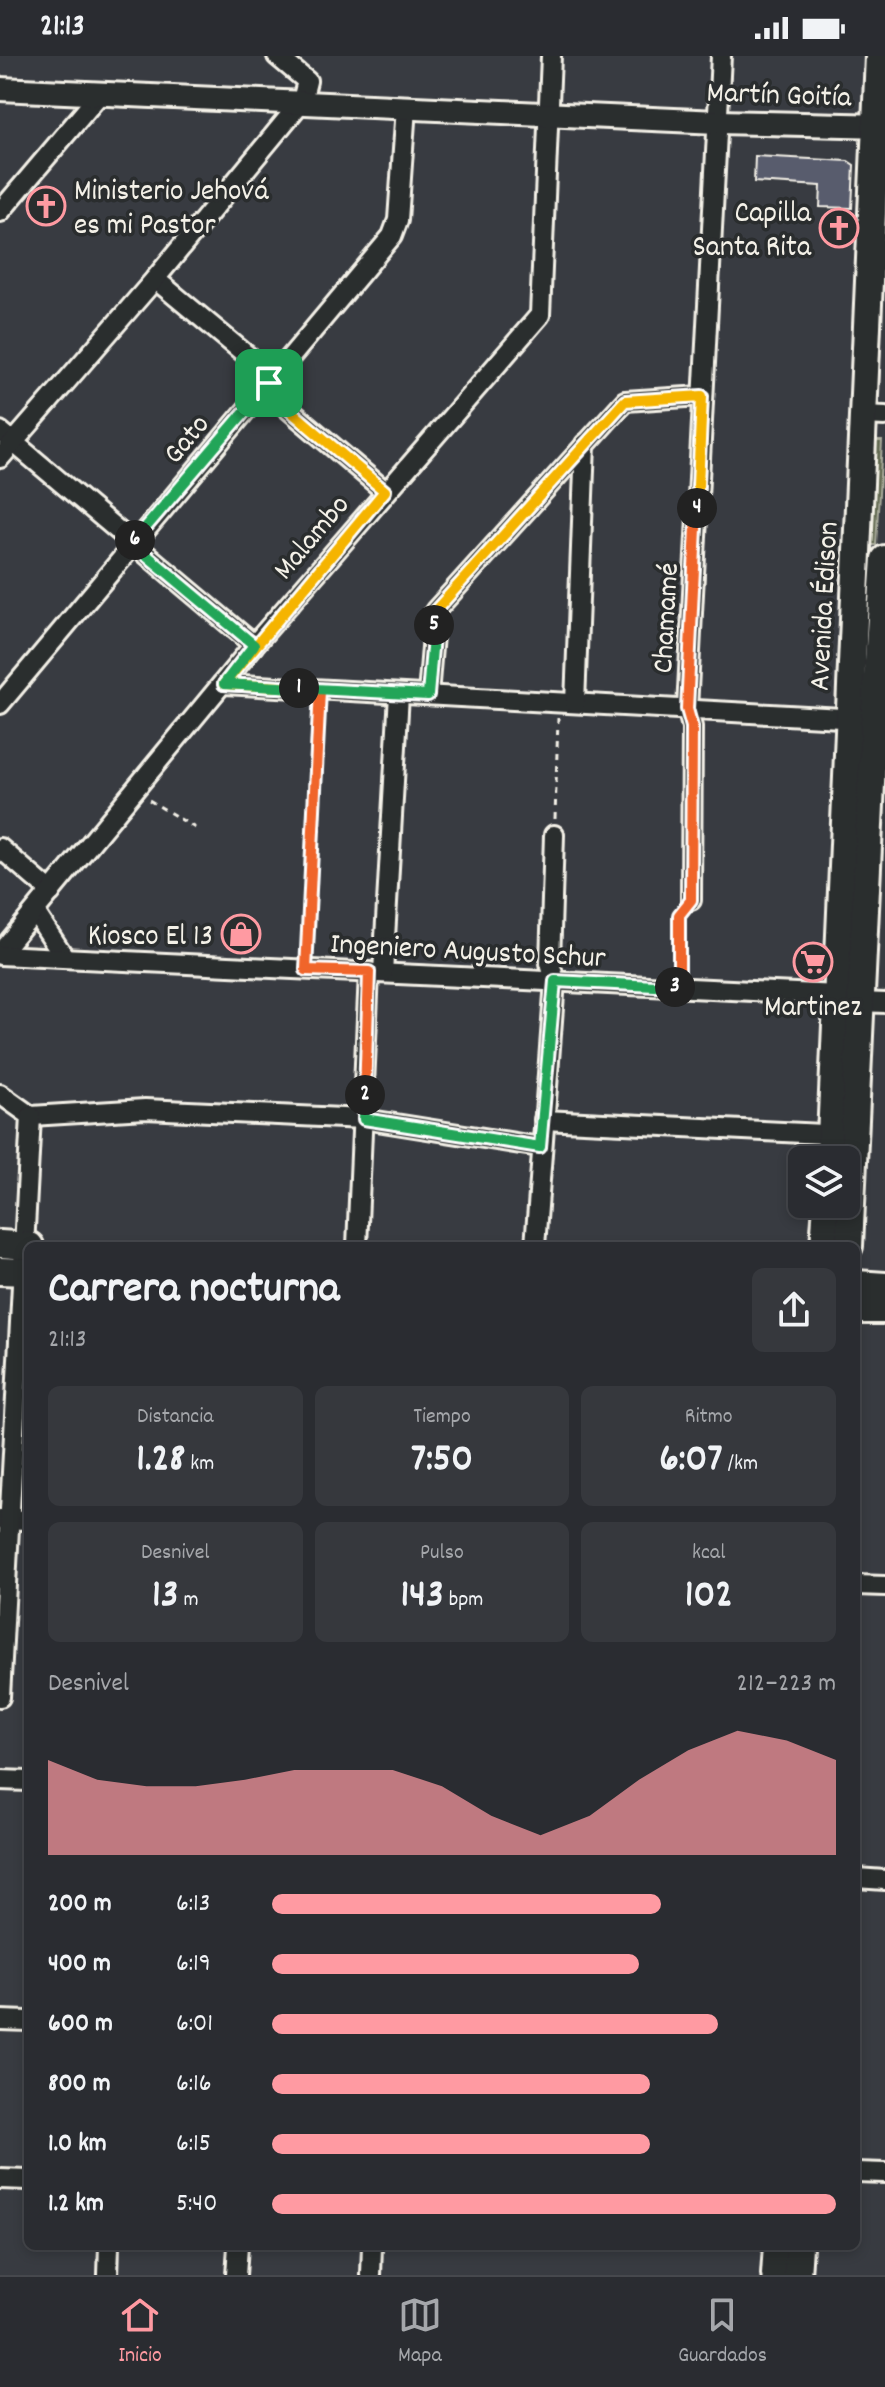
<!DOCTYPE html>
<html lang="es">
<meta charset="utf-8">
<style>
body{margin:0;font-family:Dekko,sans-serif;background:#36383d;color:#f1f3f6;height:100vh;display:flex;flex-direction:column;font-size:30px;white-space:nowrap}
*{box-sizing:border-box;margin:0}
p{font-size:26px;color:#a5a7ab}
.icon{flex:none;width:44px;height:44px;fill:none;stroke:currentColor;stroke-width:2;stroke-linecap:round;stroke-linejoin:round}
.map{position:relative;flex:1;overflow:hidden}
.side{position:absolute;left:24px;top:1186px;width:836px;height:1008px;display:flex;flex-direction:column;background:#2a2c31;border-radius:12px;box-shadow:0 4px 12px #0003,0 0 0 2px #46484d}
.side>*{flex:none}
.tools{position:absolute;left:788px;top:1090px;display:grid;gap:16px}
.tools a{display:grid;place-items:center;width:72px;height:72px;border-radius:12px;background:#2a2c31;box-shadow:0 4px 12px #0003,0 0 0 2px #46484d;font-size:40px}
.pin{position:absolute;display:grid;place-items:center;width:68px;height:68px;color:#fff;margin:-34px;border-radius:16px;box-shadow:0 4px 12px #0006}
.km{position:absolute;width:40px;height:40px;margin:-20px;border-radius:50%;background:#222;color:#fff;font-size:22px;line-height:40px;text-align:center}
.round{display:grid;place-items:center;flex:none;width:84px;height:84px;border-radius:12px;background:#36383d}
.headline{display:flex;align-items:center;justify-content:space-between;height:136px;padding:0 24px}
h1{font-size:44px;font-weight:700;line-height:60px}
.metrics{display:grid;grid-template-columns:repeat(3,1fr);gap:12px;height:136px;padding:8px 24px}
.metrics div{display:grid;align-content:center;border-radius:12px;background:#36383d;text-align:center}
.metrics b{font-size:40px;font-weight:700}
.metrics small{font-size:22px;font-weight:400}
.metrics p{font-size:22px}
.chart{height:224px;padding:16px 24px}
.chart p{display:flex;justify-content:space-between}
.chart svg{width:100%;height:144px;margin-top:8px;fill:#ff9aa2;opacity:.7}
ul{padding:0 24px;list-style:none;font-size:26px}
li{display:grid;grid-template-columns:128px 96px 1fr;align-items:center;height:60px}
li i{height:20px;border-radius:10px;background:#ff9aa2}
.status{display:flex;justify-content:space-between;align-items:center;height:56px;padding:0 40px;background:#2a2c31;direction:ltr}
.status svg{height:22px;fill:currentColor}
.dock{display:flex;justify-content:space-around;align-items:center;height:112px;border-top:2px solid #46484d;background:#2a2c31;font-size:22px;color:#a5a7ab}
.dock a{display:grid;justify-items:center;gap:4px}
.dock .selected{color:#ff9aa2}
.map>svg:first-child{display:block}
.green{fill:#61684f;stroke:#aaac9c;stroke-width:2}
.building{fill:#585b6d;stroke:#f4f1e8;stroke-width:2}
.lines{fill:none;stroke-linecap:round;stroke-linejoin:round}
.minor-casing{stroke:#f4f1e8;stroke-width:24}
.tertiary-casing{stroke:#f4f1e8;stroke-width:28}
.secondary-casing{stroke:#f4f1e8;stroke-width:32}
.path{stroke:#f4f1e8;stroke-width:3;stroke-dasharray:6 6;stroke-linecap:butt}
.minor{stroke:#2a2d2e;stroke-width:18}
.tertiary{stroke:#2a2d2e;stroke-width:22}
.secondary{stroke:#2a2d2e;stroke-width:26}
.split-1-casing{stroke:#fff;stroke-width:16}
.split-2-casing{stroke:#fff;stroke-width:16}
.split-3-casing{stroke:#fff;stroke-width:16}
.split-4-casing{stroke:#fff;stroke-width:16}
.split-5-casing{stroke:#fff;stroke-width:16}
.split-6-casing{stroke:#fff;stroke-width:16}
.split-7-casing{stroke:#fff;stroke-width:16}
.split-1{stroke:#f5b400;stroke-width:10}
.split-2{stroke:#f0652b;stroke-width:10}
.split-3{stroke:#22a559;stroke-width:10}
.split-4{stroke:#f0652b;stroke-width:10}
.split-5{stroke:#f5b400;stroke-width:10}
.split-6{stroke:#22a559;stroke-width:10}
.split-7{stroke:#22a559;stroke-width:10}
.labels{text-anchor:middle;stroke-width:7;stroke-linejoin:round;paint-order:stroke}
.street-label{font-size:30px;fill:#f4f1e8;stroke:#2a2d2e}
.poi-label{font-size:30px;fill:#f4f1e8;stroke:#2a2d2e;text-anchor:end}
</style>
<div class="status"><b>21:13</b><svg viewBox="0 0 49 12"><path d="M0 12V9h3v3zM5 12V6h3v6zM10 12V3h3v9zM15 12V0h3v12zM26 1h20v11H26zM47 4h2v5h-2z"/></svg></div>
<div class="map">
<svg width="885" height="2219" viewBox="0 0 885 2219">
<rect width="100%" height="100%" fill="#383b41"/>
<filter id="ink" filterUnits="userSpaceOnUse"><feTurbulence type="fractalNoise" baseFrequency=".0125" numOctaves="2"/><feDisplacementMap in="SourceGraphic" scale="16" xChannelSelector="R" yChannelSelector="G"/><feConvolveMatrix kernelMatrix="1 2 1 2 8 2 1 2 1" color-interpolation-filters="sRGB"/></filter>
<g filter="url(#ink)">
<path class="green" d="M871 385H882L876 489H866Z"/>
<path class="building" d="M755 100 848 105 854 109 852 152 820 151 821 130 754 126Z"/>
<g class="lines">
<g class="minor-casing">
<g id="minor">
<path d="M0 156 99 39"/>
<path d="M155 223 261 311 273 340 385 435"/>
<path d="M865 359 885 360"/>
<path d="M0 375 254 589"/>
<path d="M0 402 155 223 302 45 307 25 277 0"/>
<path d="M224 628 860 663"/>
<path d="M428 639 435 555 625 345 702 340"/>
<path d="M575 647 585 388"/>
<path d="M0 648 392 180 398 164 406 51"/>
<path d="M0 792 51 836"/>
<path d="M691 844 692 671 687 653 721 0"/>
<path d="M35 856 65 902"/>
<path d="M0 897 254 589 540 259 551 0"/>
<path d="M0 899 838 939 860 946 885 947"/>
<path d="M383 917 399 638"/>
<path d="M0 1038 31 1060"/>
<path d="M31 1060 145 1053 364 1063 540 1091"/>
<path d="M544 1064 843 1079"/>
<path d="M357 1190 369 916"/>
<path d="M535 1190 555 925 550 907 554 779"/>
<path d="M0 1463 28 1464"/>
<path d="M856 1529 885 1530"/>
<path d="M0 1641 31 1060"/>
<path d="M0 1724 28 1725"/>
<path d="M856 1822 885 1824"/>
<path d="M0 1964 28 1965"/>
<path d="M856 2116 885 2117"/>
<path d="M0 2123 28 2124"/>
<path d="M108 2219 109 2190"/>
<path d="M236 2219 238 2190"/>
<path d="M371 2219 372 2190"/>
</g>
</g>
<g class="tertiary-casing">
<path id="tertiary" d="M0 33 718 66 885 70"/>
</g>
<g class="secondary-casing">
<g id="secondary">
<path d="M830 1104 879 0"/>
<path d="M0 1188 30 1190"/>
<path d="M824 1190 827 1148"/>
<path d="M849 1190 874 664 885 503"/>
<path d="M0 1215 28 1216"/>
<path d="M856 1228 885 1230"/>
<path d="M856 1254H885"/>
<path d="M775 2219 777 2190"/>
<path d="M797 2219 799 2190"/>
</g>
</g>
<g class="path">
<path d="M149 744 200 775"/>
<path d="M555 763 558 662"/>
<path d="M307 897 319 649"/>
<path d="M679 915 682 856"/>
</g>
<use href="#minor" class="minor"/>
<use href="#tertiary" class="tertiary"/>
<use href="#secondary" class="secondary"/>
</g>
</g>
<g class="lines" filter="url(#ink)">
<g class="split-1-casing">
<path id="split-1" d="M269 327 273 340 385 435 224 628 299 632"/>
</g>
<g class="split-2-casing">
<path id="split-2" d="M299 632 320 634 306 914 369 916 365 1039"/>
</g>
<g class="split-3-casing">
<path id="split-3" d="M365 1039 364 1063 540 1091 555 925 675 931"/>
</g>
<g class="split-4-casing">
<path id="split-4" d="M675 931H679V859L691 844 692 671 687 653 697 452"/>
</g>
<g class="split-5-casing">
<path id="split-5" d="M434 569 435 555 625 345 702 340 697 452"/>
</g>
<g class="split-6-casing">
<path id="split-6" d="M135 484 132 487 254 589 224 628 428 639 434 569"/>
</g>
<g class="split-7-casing">
<path id="split-7" d="M135 484 269 327"/>
</g>
<use href="#split-1" class="split-1"/>
<use href="#split-2" class="split-2"/>
<use href="#split-3" class="split-3"/>
<use href="#split-4" class="split-4"/>
<use href="#split-5" class="split-5"/>
<use href="#split-6" class="split-6"/>
<use href="#split-7" class="split-7"/>
</g>
<defs>
<g id="church-ring" transform="scale(2)"><circle r="9.5" fill="#2a2d2e" stroke="#ff9aa2" stroke-width="1.5"/><path d="M-1.2-6h2.4v3.5h3.3v2.4h-3.3V6h-2.4V-.1h-3.3v-2.4h3.3Z" fill="#ff9aa2"/></g>
<g id="shop-ring" transform="scale(2)"><circle r="9.5" fill="#2a2d2e" stroke="#ff9aa2" stroke-width="1.5"/><path d="M-5-2.5h2.3a2.7 3.5 0 0 1 5.4 0H5L5.5 6h-11ZM-1.5-2.5h3a1.5 2.3 0 0 0-3 0Z" fill="#ff9aa2"/></g>
<g id="supermarket-ring" transform="scale(2)"><circle r="9.5" fill="#2a2d2e" stroke="#ff9aa2" stroke-width="1.5"/><path d="M-6-5.5h2.5l.6 2H6L4.5 2H-2.5L-4.4-4H-6ZM-1.5 3.2a1.3 1.3 0 1 0 .1 0ZM3 3.2a1.3 1.3 0 1 0 .1 0Z" fill="#ff9aa2"/></g>
</defs>
<g fill-rule="evenodd">
<use href="#church-ring" x="46" y="150"/>
<use href="#church-ring" x="839" y="172"/>
<use href="#shop-ring" x="241" y="878"/>
<use href="#supermarket-ring" x="813" y="906"/>
</g>
<g class="labels">
<g class="street-label">
<text transform="translate(779 37) rotate(2)" y="10">Martín Goitía</text>
<text transform="translate(185 382) rotate(-50)" y="10">Gato</text>
<text transform="translate(310 480) rotate(-50)" y="10">Malambo</text>
<text transform="translate(822 550) rotate(-87)" y="10">Avenida Édison</text>
<text transform="translate(664 562) rotate(-87)" y="10">Chamamé</text>
<text transform="translate(468 893) rotate(3)" y="10">Ingeniero Augusto Schur</text>
</g>
<g class="poi-label">
<text x="74" y="143" text-anchor="start">Ministerio Jehová<tspan x="74" dy="34">es mi Pastor</tspan></text>
<text x="811" y="165">Capilla<tspan x="811" dy="34">Santa Rita</tspan></text>
<text x="213" y="888">Kiosco El 13</text>
<text x="813" y="959" text-anchor="middle">Martinez</text>
</g>
</g>
</svg>
<div class="tools">
<a><svg class="icon" aria-label="layers" viewBox="0 0 24 24"><path d="M12 4l9 5-9 5-9-5zM3 14l9 5 9-5"/></svg></a>
</div>
<div class="pin" style="left:269px;top:327px;background:#1e9e55"><svg class="icon" aria-label="arrive" viewBox="0 0 24 24"><path d="M6 21V4h12l-3 4 3 4H6"/></svg></div>
<b class="km" style="left:299px;top:632px">1</b>
<b class="km" style="left:365px;top:1039px">2</b>
<b class="km" style="left:675px;top:931px">3</b>
<b class="km" style="left:697px;top:452px">4</b>
<b class="km" style="left:434px;top:569px">5</b>
<b class="km" style="left:135px;top:484px">6</b>
<section class="side">
<div class="headline"><div><h1>Carrera nocturna</h1><p>21:13</p></div><a class="round"><svg class="icon" aria-label="share" viewBox="0 0 24 24"><path d="M12 15V3M7 8l5-5 5 5M5 13v7h14v-7"/></svg></a></div>
<div class="metrics">
<div><p>Distancia</p><b>1.28<small> km</small></b></div>
<div><p>Tiempo</p><b>7:50</b></div>
<div><p>Ritmo</p><b>6:07<small> /km</small></b></div>
</div>
<div class="metrics">
<div><p>Desnivel</p><b>13<small> m</small></b></div>
<div><p>Pulso</p><b>143<small> bpm</small></b></div>
<div><p>kcal</p><b>102</b></div>
</div>
<div class="chart"><p><span>Desnivel</span>212–223 m</p>
<svg viewBox="0 0 160 44" preserveAspectRatio="none"><path d="M0 44V15L10 21L20 23L30 23L40 21L50 18L60 18L70 18L80 23L90 32L100 38L110 32L120 21L130 12L140 6L150 9L160 15V44z"/></svg>
</div>
<ul>
<li><b>200 m</b>6:13<i style="width:69%"></i></li>
<li><b>400 m</b>6:19<i style="width:65%"></i></li>
<li><b>600 m</b>6:01<i style="width:79%"></i></li>
<li><b>800 m</b>6:16<i style="width:67%"></i></li>
<li><b>1.0 km</b>6:15<i style="width:67%"></i></li>
<li><b>1.2 km</b>5:40<i style="width:100%"></i></li>
</ul>
</section>
</div>
<nav class="dock">
<a class="selected"><svg class="icon" aria-label="home" viewBox="0 0 24 24"><path d="M3 11l9-7 9 7M6 9v11h12V9"/></svg>Inicio</a>
<a><svg class="icon" aria-label="map" viewBox="0 0 24 24"><path d="M3 6l6-2 6 2 6-2v14l-6 2-6-2-6 2zM9 4v14M15 6v14"/></svg>Mapa</a>
<a><svg class="icon" aria-label="saved" viewBox="0 0 24 24"><path d="M7 4h10v16l-5-4-5 4z"/></svg>Guardados</a>
</nav>
